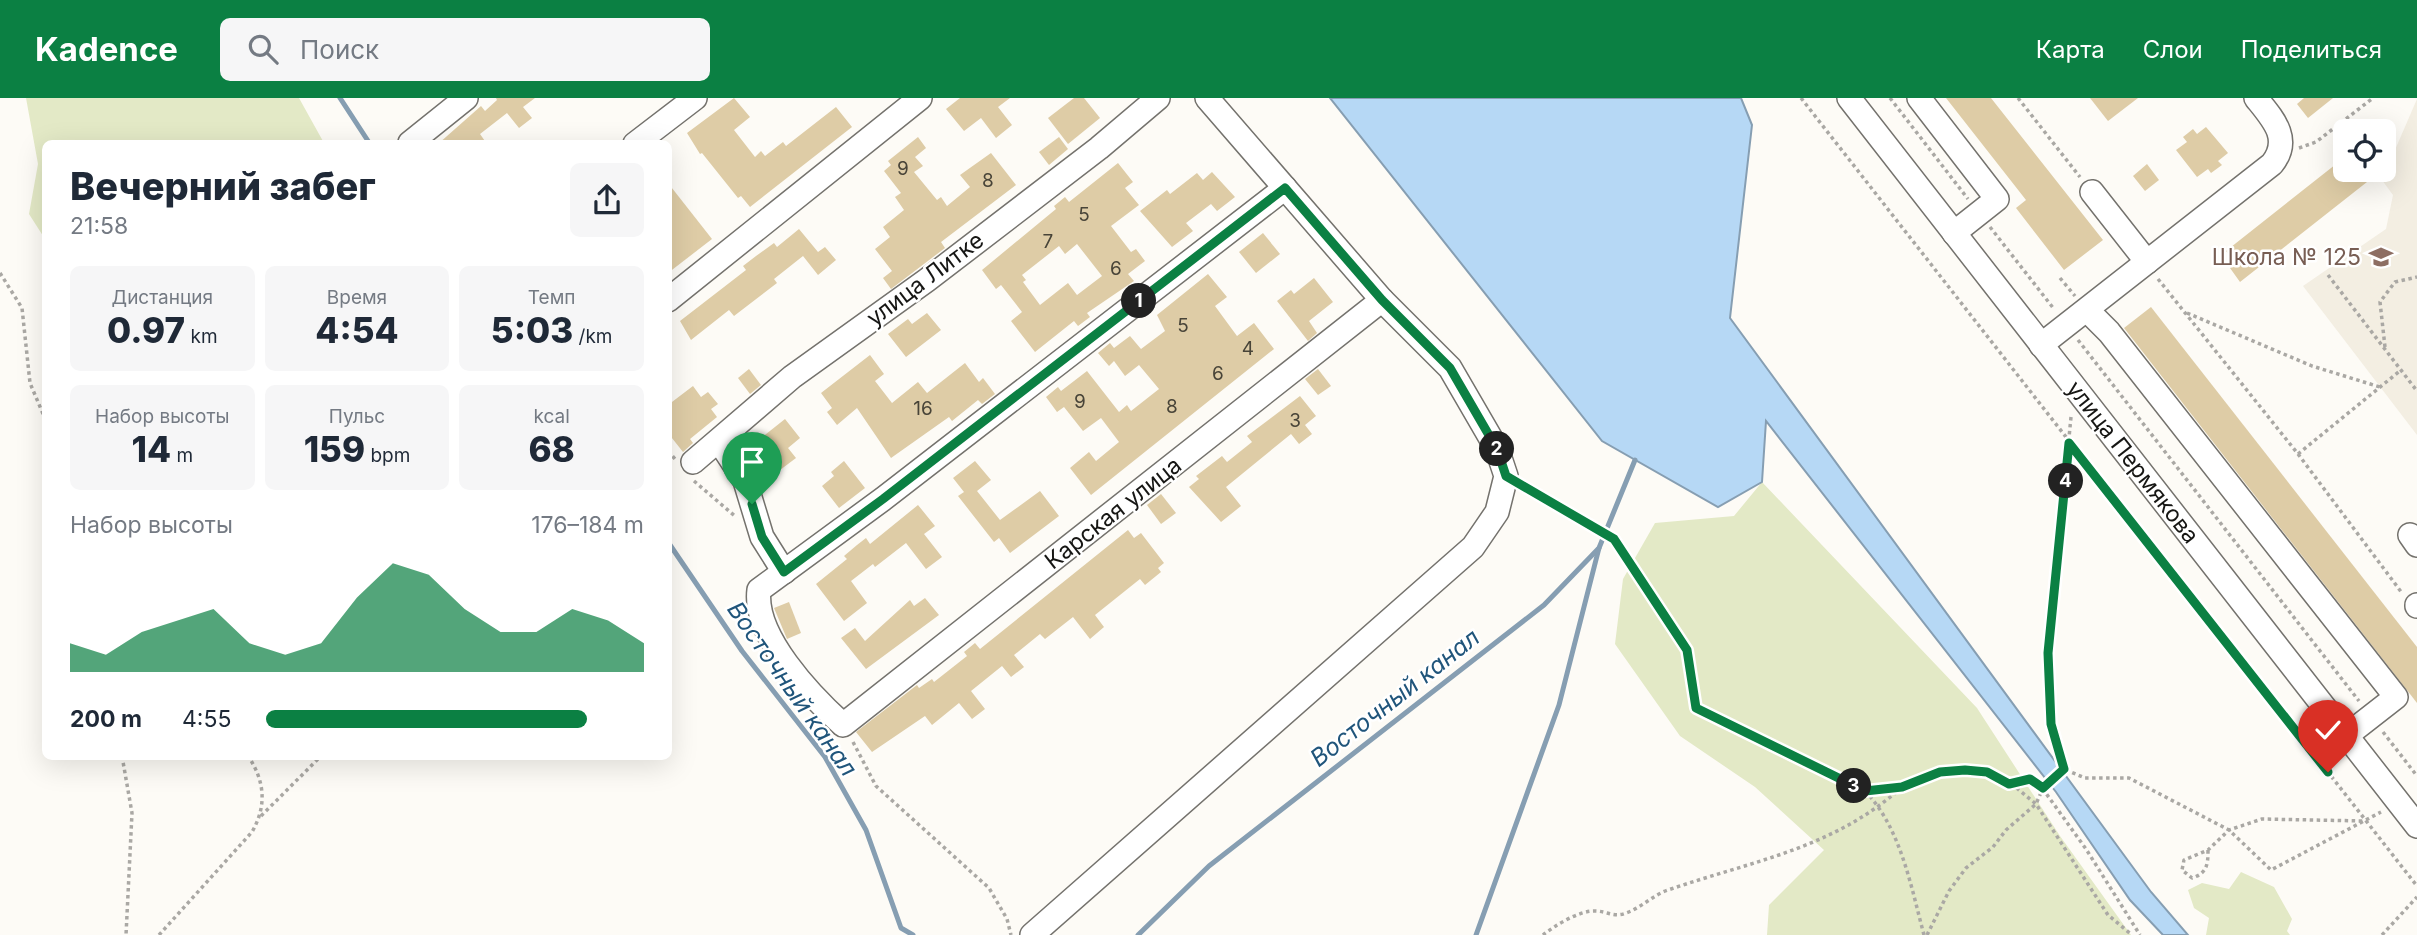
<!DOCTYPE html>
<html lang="ru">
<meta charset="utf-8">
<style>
body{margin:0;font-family:Inter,sans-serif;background:#f6f6f7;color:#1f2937;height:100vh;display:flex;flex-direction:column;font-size:26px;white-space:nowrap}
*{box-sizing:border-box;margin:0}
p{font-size:23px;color:#747a83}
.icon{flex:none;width:38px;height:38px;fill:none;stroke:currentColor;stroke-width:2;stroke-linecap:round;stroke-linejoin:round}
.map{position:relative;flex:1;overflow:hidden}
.panel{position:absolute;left:42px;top:42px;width:630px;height:620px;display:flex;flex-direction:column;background:#fff;border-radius:10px;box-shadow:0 7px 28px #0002}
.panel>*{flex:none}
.tools{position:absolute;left:2333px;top:21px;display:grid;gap:14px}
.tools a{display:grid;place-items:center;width:63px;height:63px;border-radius:10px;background:#fff;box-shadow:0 7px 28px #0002;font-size:35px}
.pin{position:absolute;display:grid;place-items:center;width:60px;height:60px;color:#fff;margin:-72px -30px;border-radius:50% 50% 50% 0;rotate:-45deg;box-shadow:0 0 7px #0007}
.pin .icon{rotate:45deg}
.km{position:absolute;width:35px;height:35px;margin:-18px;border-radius:50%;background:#222;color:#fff;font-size:19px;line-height:35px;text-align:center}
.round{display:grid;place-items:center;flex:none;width:74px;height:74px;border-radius:10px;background:#f6f6f7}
.head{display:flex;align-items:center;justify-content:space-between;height:119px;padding:0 28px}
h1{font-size:38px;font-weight:800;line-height:52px}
.figures{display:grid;grid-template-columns:repeat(3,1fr);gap:10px;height:119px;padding:7px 28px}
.figures div{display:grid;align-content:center;border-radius:10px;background:#f6f6f7;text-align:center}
.figures b{font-size:35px;font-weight:800}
.figures small{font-size:19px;font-weight:400}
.figures p{font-size:19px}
.chart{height:196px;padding:14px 28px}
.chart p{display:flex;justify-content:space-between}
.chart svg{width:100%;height:126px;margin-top:7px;fill:#0b8043;opacity:.7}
ul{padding:0 28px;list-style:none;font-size:23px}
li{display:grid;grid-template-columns:112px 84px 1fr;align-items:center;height:52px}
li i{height:18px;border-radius:9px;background:#0b8043}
header{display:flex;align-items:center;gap:42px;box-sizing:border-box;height:98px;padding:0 35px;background:#0b8043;color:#fff}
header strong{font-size:33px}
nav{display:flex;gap:38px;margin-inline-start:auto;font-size:24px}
.search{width:490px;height:63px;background:#f6f6f7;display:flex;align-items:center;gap:18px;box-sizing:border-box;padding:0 24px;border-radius:10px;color:#747a83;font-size:26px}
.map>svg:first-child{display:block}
.built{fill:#f3eee2}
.green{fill:#e3e9c6}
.water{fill:#b6d8f5;stroke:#869eb2;stroke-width:2}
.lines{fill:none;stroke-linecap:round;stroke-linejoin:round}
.stream{stroke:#869eb2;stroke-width:5}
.building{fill:#decca6;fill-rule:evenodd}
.minor-casing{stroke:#74726d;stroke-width:26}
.path{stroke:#aaa8a4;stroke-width:3.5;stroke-dasharray:3.5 3.5;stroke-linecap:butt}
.minor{stroke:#fff;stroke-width:23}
.route-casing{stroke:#fff;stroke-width:14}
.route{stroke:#0b8043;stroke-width:9}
.labels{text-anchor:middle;stroke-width:5;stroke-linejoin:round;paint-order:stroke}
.number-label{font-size:19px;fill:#484438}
.education-label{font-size:23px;fill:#785e54;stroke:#fff;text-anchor:end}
.street-label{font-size:23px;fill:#161614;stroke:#fff}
.water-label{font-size:24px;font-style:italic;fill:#20557b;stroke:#fff}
</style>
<header>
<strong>Kadence</strong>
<div class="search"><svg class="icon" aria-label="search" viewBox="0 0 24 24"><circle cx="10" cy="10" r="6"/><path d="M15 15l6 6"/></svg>Поиск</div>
<nav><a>Карта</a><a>Слои</a><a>Поделиться</a></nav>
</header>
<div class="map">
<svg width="2417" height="837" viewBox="0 0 2417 837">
<rect width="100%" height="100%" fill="#fdfbf6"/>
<path class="built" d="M2417 1V337L2303 188 2386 131 2393 97 2382 82Z"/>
<g class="green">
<path d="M26 0H299L324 45 46 46 45 141 29 116 38 66Z"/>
<path d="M1762 384 1977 610 2060 738 2131 837H1767L1769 807 1824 752 1755 689 1680 638 1615 546 1623 481 1655 425 1734 418Z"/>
<path d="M2241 774 2274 789 2292 821 2287 833 2290 837H2206L2209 820 2194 810 2188 792 2202 785 2229 791Z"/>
</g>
<path class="water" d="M1330 0H1741L1752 27 1730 220 2151 794 2188 837H2163L2130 802 2056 694 1766 323 1762 384 1718 409 1602 343Z"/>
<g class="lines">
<g class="stream">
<path d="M340 0 370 46"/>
<path d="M668 444 742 553 825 659 866 732 901 830 913 837"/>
<path d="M1138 837 1209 768 1544 507 1599 450 1635 362"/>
<path d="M1476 837 1559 607 1599 450"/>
</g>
</g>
<g class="building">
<path d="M496 0H535L523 9 532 20 519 30 507 15 480 36 487 46H438L481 8 485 13 497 2Z"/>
<path d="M734 0 750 19 734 32 755 59 761 53 765 58 783 44 786 48 836 9 852 29 750 109 741 98 738 100 702 55 700 56 687 35Z"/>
<path d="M960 0H1010L998 9 1012 27 996 40 981 20 964 33 946 11Z"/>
<path d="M1074 0H1084L1100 20 1068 46 1048 20Z"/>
<path d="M1946 0H1991L2103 142 2064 172 2016 110 2026 102Z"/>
<path d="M2090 0H2138L2108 23Z"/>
<path d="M2304 0H2333L2308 20 2297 6Z"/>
<path d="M2206 29 2228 55 2218 63 2222 67 2211 75 2208 71 2197 79 2176 52 2187 44 2183 39 2193 31 2197 36Z"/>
<path d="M918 39 926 50 915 59 923 68 914 74 937 102 941 99 947 108 970 89 960 77 991 55 1016 87 941 144 945 150 891 191 883 180 892 173 875 151 890 139 883 129 904 112 895 99 901 95 884 73 891 67 888 63Z"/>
<path d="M1059 39 1068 51 1049 67 1039 54Z"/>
<path d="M2345 59V72H2357L2367 84 2240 184 2230 170 2236 166 2226 153Z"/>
<path d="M1118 65 1133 84 1125 90 1139 107 1111 128 1131 154 1136 151 1145 163 1128 176 1134 183 1087 215 1090 219 1078 228 1074 223 1035 254 1011 223 1022 214 1001 187 996 191 982 172 1056 111 1054 108 1065 99 1069 104ZM1077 146 1102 178 1077 197 1068 185 1040 207 1023 184 1026 182 1022 177 1059 148 1065 156Z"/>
<path d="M2147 66 2159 82 2145 93 2133 78Z"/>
<path d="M1212 74 1235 99 1217 113 1211 106 1186 125 1193 133 1172 149 1140 113 1167 92 1170 96 1197 75 1203 82Z"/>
<path d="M668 85 712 141 668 175Z"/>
<path d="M799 131 818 154 825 149 836 162 818 177 803 158 774 181 777 185 734 218 729 212 691 242 680 223 746 172 743 168 756 158 774 145 777 149Z"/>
<path d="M1263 135 1280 156 1256 175 1239 154Z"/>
<path d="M1208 176 1227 199 1215 208 1237 238 1254 225 1274 251 1091 397 1070 370 1089 354 1096 363 1119 344 1101 320 1083 333 1064 309 1057 314 1046 299 1058 289 1061 293 1087 273 1119 314 1127 307 1131 313 1159 291 1139 267 1125 278 1114 263 1109 268 1098 255 1110 245 1114 250 1130 238 1141 251 1165 233 1157 217Z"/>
<path d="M1314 180 1333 204 1309 223 1317 235 1308 243 1277 203 1291 192 1294 196Z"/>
<path d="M2151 209 2417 549V605L2124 230Z"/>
<path d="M927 215 941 232 906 259 888 236 908 221 912 226Z"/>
<path d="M870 257 884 276 875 283 892 305 918 284 927 295 965 265 979 284 983 280 995 296 982 306 978 302 952 323 949 319 891 360 857 310 837 327 827 314 832 310 821 295Z"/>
<path d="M749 271 761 287 750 296 738 280Z"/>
<path d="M1318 271 1331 288 1318 297 1305 281Z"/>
<path d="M693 288 701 299 708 294 718 306 711 311 717 319 690 341 693 345 683 354 668 335V307Z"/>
<path d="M1300 298 1316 318 1305 327 1312 336 1299 346 1291 336 1226 389 1241 408 1221 424 1189 389 1199 381 1196 378 1222 358 1227 364 1252 344 1247 338Z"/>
<path d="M785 321 800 340 788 350 796 360 780 372 761 340Z"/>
<path d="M844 363 865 390 839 410 822 388 834 378 831 374Z"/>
<path d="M975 363 991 382 977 393 1000 422 1040 393 1059 418 1010 455 999 440 994 444 958 398 964 394 953 380Z"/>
<path d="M1161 396 1176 415 1161 426 1147 407Z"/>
<path d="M918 407 935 428 924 436 942 459 926 471 906 445 875 469 873 466 851 483 867 505 844 523 816 486 847 461 844 458 857 447 866 440 870 446Z"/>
<path d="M1128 432 1134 440 1141 435 1164 465 1158 470 1161 474 1145 487 1140 481 1095 517 1104 529 1090 541 1073 519 1045 541 1040 536 1014 557 1024 569 1011 579 1002 568 971 593 985 611 972 621 959 605 932 627 925 618 872 654 856 634 917 587 919 590 932 581 934 584 967 558 964 554 975 545 980 551Z"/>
<path d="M925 500 939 517 866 571 841 540 855 530 865 543 910 502 914 508Z"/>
<path d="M789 504 801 535 787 541 774 510Z"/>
</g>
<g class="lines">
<g class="minor-casing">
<g id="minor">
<path d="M1849 0 2417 728"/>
<path d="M1919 0 1997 101 1954 135"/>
<path d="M410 45 466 0"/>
<path d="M635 46 695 0"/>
<path d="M1285 90 883 401 759 492C753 538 811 598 843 627L1382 202"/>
<path d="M2092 94 2147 164"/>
<path d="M668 202 920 0"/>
<path d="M2088 213 2109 234 2396 599 2346 638"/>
<path d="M2041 247 2272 66C2292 41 2273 21 2256 0"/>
<path d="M719 343 745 383 762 439 784 474"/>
<path d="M693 364 792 279 927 182 1099 50 1158 0"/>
<path d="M2410 437 2417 447"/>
<path d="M2417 507V508"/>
<path d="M1032 837 1473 449 1497 414 1506 378 1497 351 1450 270 1382 202 1207 0"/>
</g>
</g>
<g class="path">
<path d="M1801 0 2417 788"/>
<path d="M1890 0 1968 101"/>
<path d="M2018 0 2080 79"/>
<path d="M2299 50 2316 44 2373 0"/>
<path d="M1990 129 2054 211"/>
<path d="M0 175 22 210 30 285 46 323"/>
<path d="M2328 177 2417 293"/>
<path d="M2060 180 2075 198"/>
<path d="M2158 181 2298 356 2402 495"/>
<path d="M2187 215 2312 268 2380 289"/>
<path d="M2078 242 2359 603"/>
<path d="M2385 249 2380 204 2395 184 2417 179"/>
<path d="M2071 319 2048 555 2051 627 2064 671 2085 680H2129L2229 732 2271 772 2381 714"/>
<path d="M668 353 675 361"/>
<path d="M2298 356 2401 272"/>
<path d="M694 383 736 419"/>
<path d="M1523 388 1614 441 1687 552 1696 610 1865 693 1902 689 1940 674 1965 672 1987 674 2013 687 2036 706 2108 817 2132 837"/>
<path d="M2383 634 2417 678"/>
<path d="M853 644 876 688 989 790 1007 821 1011 837"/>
<path d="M122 658 132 715 126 837"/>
<path d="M2013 687 2023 680 2040 687 2086 751 2140 837"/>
<path d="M1865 693C1901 730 1911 789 1924 837"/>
<path d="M261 718 321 658"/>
<path d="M2208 752C2208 767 2207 775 2192 780L2182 772 2184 762 2208 752 2229 732 2262 721 2364 723"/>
<path d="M159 837 252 734C267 708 265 683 248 658"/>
<path d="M1543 837C1554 828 1580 812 1595 813 1607 813 1614 820 1626 815 1641 810 1653 797 1668 792 1752 763 1832 751 1901 690"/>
<path d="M1927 837 1949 793 1966 770 1993 749 2006 732 2036 706 2043 690 2064 671"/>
<path d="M2382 837 2417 799"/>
</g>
<use href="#minor" class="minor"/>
</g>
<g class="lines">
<g class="route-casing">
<path id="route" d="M752 406 762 439 784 474 883 401 1285 90 1382 202 1450 270 1497 351 1506 378 1614 441 1687 552 1696 610 1865 693 1902 689 1940 674 1965 672 1987 674 2009 686 2030 681 2043 690 2064 671 2051 626 2048 555 2069 345 2328 674"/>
</g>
<use href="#route" class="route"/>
</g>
<defs>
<g id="school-bare" transform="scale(1.89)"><path d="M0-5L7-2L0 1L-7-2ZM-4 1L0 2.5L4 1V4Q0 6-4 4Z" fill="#8d6e63" stroke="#fff" stroke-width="2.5" paint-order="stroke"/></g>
</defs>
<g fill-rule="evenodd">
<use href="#school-bare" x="2381" y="159"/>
</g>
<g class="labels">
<g class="number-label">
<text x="903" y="77">9</text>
<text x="988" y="89">8</text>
<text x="1084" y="123">5</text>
<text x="1048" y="150">7</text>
<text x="1116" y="177">6</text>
<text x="1183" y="234">5</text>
<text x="1248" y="257">4</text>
<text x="1218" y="282">6</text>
<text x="1080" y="310">9</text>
<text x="1172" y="315">8</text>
<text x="923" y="317">16</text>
<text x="1295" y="329">3</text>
</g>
<g class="education-label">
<text x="2361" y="167">Школа № 125</text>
</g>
<g class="street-label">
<text transform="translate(925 181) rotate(-37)" y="8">улица Литке</text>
<text transform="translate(2133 364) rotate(52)" y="8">улица Пермякова</text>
<text transform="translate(1113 415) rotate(-38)" y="8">Карская улица</text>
</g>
<g class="water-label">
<text transform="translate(792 591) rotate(55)" y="8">Восточный канал</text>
<text transform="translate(1395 600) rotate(-38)" y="8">Восточный канал</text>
</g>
</g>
</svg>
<div class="tools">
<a><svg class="icon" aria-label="locate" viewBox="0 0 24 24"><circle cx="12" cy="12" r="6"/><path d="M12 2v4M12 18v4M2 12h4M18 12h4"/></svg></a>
</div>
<div class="pin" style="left:752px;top:406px;background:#1e9e55"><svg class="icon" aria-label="arrive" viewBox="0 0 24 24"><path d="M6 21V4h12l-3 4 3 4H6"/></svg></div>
<div class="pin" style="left:2328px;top:674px;background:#d93025"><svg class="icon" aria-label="check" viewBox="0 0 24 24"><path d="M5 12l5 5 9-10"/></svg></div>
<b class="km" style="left:1139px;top:203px">1</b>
<b class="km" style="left:1497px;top:351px">2</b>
<b class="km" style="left:1854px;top:688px">3</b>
<b class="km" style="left:2066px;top:383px">4</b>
<section class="panel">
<div class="head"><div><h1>Вечерний забег</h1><p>21:58</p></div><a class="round"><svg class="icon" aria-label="share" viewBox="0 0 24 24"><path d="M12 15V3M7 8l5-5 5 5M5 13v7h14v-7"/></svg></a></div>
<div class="figures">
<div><p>Дистанция</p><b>0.97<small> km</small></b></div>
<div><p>Время</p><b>4:54</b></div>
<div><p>Темп</p><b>5:03<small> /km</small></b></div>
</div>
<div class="figures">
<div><p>Набор высоты</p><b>14<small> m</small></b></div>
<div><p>Пульс</p><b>159<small> bpm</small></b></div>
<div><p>kcal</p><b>68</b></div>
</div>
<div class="chart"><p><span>Набор высоты</span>176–184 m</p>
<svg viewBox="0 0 160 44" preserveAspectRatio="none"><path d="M0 44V34L10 38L20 30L30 26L40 22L50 34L60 38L70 34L80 18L90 6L100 10L110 22L120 30L130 30L140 22L150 26L160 34V44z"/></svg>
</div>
<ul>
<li><b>200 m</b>4:55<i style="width:85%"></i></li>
</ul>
</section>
</div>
